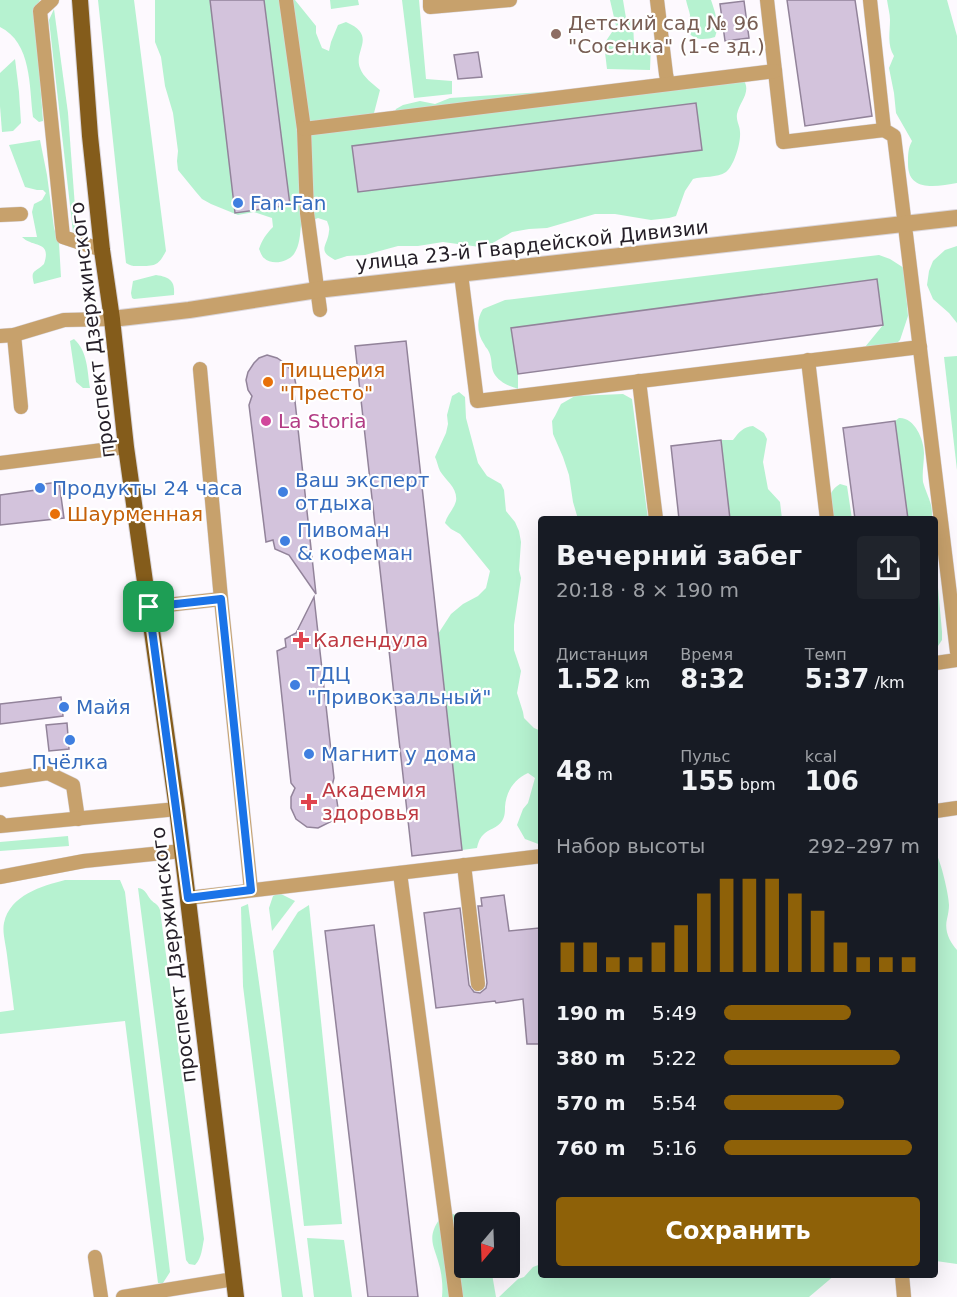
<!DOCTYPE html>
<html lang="ru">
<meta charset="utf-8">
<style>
body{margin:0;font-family:"DejaVu Sans",sans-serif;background:#20242c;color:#f1f3f6;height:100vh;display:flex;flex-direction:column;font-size:22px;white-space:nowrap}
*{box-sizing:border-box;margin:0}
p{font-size:20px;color:#9ea1a6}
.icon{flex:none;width:33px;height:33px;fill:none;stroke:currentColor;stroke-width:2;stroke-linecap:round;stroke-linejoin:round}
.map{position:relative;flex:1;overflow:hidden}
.panel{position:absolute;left:538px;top:516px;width:400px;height:762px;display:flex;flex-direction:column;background:#171b24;border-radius:6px;box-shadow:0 6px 24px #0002}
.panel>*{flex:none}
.needle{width:39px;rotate:199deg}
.fabs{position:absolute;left:454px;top:1212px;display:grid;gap:12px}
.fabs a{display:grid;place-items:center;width:66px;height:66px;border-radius:6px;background:#171b24;box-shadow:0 6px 24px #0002;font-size:30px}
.pin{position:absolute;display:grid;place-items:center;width:51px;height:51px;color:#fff;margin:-26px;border-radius:12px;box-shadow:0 3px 9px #0006}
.round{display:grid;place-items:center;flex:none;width:63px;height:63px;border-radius:6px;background:#20242c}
.head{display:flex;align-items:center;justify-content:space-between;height:102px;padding:0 18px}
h1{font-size:27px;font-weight:800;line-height:45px}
.stats{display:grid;grid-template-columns:repeat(3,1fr);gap:9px;height:102px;padding:6px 18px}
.stats div{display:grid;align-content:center}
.stats b{font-size:26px;font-weight:800}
.stats small{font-size:16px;font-weight:400}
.stats p{font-size:16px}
.chart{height:168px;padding:12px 18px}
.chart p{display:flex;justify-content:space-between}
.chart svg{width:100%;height:108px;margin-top:6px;stroke:#8e6108;stroke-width:6}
.cta{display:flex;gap:12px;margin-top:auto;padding:12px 18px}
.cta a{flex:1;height:69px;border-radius:6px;background:#8e6108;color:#fff;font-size:24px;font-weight:800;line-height:69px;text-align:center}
ul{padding:0 18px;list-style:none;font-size:20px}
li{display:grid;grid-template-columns:96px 72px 1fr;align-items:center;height:45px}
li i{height:15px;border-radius:8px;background:#8e6108}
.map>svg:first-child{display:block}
.green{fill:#b6f2d0}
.building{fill:#d3c3dc;stroke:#92839a;stroke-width:1.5}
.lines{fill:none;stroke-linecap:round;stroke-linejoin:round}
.service-casing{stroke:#dad6dc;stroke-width:15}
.tertiary-casing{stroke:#dad6dc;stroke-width:18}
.primary-casing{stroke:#dad6dc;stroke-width:18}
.service{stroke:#c7a16c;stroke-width:14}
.tertiary{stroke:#c7a16c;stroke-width:16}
.primary{stroke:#845c1b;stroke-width:16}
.route-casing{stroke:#fff;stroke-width:12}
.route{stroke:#1a73e8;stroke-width:8}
.education-dot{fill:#8d6e63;stroke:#fff;stroke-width:2}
.shop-dot{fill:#3f7fe0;stroke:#fff;stroke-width:2}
.food-dot{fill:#e8710a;stroke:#fff;stroke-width:2}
.hotel-dot{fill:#d1479c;stroke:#fff;stroke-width:2}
.health-dot{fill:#e0444e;stroke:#fff;stroke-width:2}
.labels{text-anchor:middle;stroke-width:4.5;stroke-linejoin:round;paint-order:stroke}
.education-label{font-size:20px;fill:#785e54;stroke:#fff;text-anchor:start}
.shop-label{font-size:20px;fill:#366cbe;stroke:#fff;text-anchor:start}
.street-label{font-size:20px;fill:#251f28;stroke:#fff}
.food-label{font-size:20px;fill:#c56008;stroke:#fff;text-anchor:start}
.hotel-label{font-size:20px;fill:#b23c85;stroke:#fff;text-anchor:start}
.health-label{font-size:20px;fill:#be3a42;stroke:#fff;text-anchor:start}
</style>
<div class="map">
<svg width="957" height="1297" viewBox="0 0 957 1297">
<rect width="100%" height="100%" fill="#fdf9fe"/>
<g class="green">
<path d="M0 0H40L35 10 43 121 39 122 33 117C29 86 32 43 0 27Z"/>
<path d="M98 0H134L166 251C159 264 157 266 142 266 135 266 132 267 126 263Z"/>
<path d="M155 0H295L316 26V33L322 48 329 51 331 42 338 25 346 22C378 36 353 50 360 68 363 77 373 84 380 90L374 113 377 119 392 117 396 109 403 105 420 101 435 104 450 98 743 79C752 92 740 101 737 114 736 121 740 126 740 132 741 143 734 166 726 172 717 178 703 176 693 179L685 191 676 216 669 218 651 220 615 214H595L547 228 529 229 512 232 489 245 480 247 443 242 418 246H398L365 255 347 256 335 260C316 250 328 246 329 231 330 228 328 224 327 221L318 218 301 225C300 234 300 245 294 254 288 262 272 266 264 258 262 257 260 251 259 249 262 240 266 234 273 227L272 218 254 212 238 215 211 204 202 199 196 192 178 170 177 161 178 151 173 113 165 86 161 57 155 42Z"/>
<path d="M330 0H358L359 5 331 9Z"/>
<path d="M402 0H419L426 79 452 81V94L414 98Z"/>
<path d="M610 0H623L626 18 633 21 634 44H651L650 70 607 69 604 44 616 26Z"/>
<path d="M686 0H711C715 12 720 25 715 37 706 40 691 41 688 30 687 25 690 20 690 15 689 10 687 5 686 0Z"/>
<path d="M887 0H947L957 36V183C938 186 908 193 908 164 908 155 908 148 912 141L896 113 894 93 889 68 894 56C887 45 890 32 890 20 890 14 888 7 887 0Z"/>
<path d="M54 9 68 113 77 234 73 232 49 20Z"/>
<path d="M15 59 19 92 21 123 13 131 2 132 0 106V73Z"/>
<path d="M40 140 47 175 54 228 59 243 61 277 34 284C30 269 35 273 44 264 52 240 33 248 22 237H37L32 212 34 204 42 200 46 193 43 190H37L25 187 9 145Z"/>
<path d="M957 246V323L949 313 933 299 927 285 929 271 933 261 945 250Z"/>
<path d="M879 255 890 259 904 268 908 316 900 340 897 343 871 348 865 347 883 325 877 279 511 329 518 374V389C513 387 505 385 501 381 488 371 494 363 489 352 486 346 487 350 484 344 477 334 476 319 483 309L505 300Z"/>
<path d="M156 275C170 277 175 281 174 295L134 299 132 298 131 293 133 281Z"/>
<path d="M74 339C88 352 87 370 90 388H83L76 382 70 341Z"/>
<path d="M957 356V470L944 357Z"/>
<path d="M459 392 465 397 466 418 478 463 487 476 501 484 504 490 506 511 515 522 519 531 521 542 519 570 521 578 514 625V650L521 671 517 693 523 712 524 718 534 728 541 731V845L525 839 517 825 523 809 528 803 535 778 528 773C514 779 506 792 505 807 505 812 505 816 502 821 498 828 488 829 483 835 479 839 478 844 477 848L462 850 438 634 451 614 463 604 478 596 486 588 490 571 460 534 451 529 445 523C447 515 454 509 456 501 458 488 446 481 440 471 438 467 437 461 435 457L446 433 448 424 447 415 452 396Z"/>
<path d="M623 394 632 399 648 519H578L573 502 569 475 563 457 553 434 552 421 555 416 561 404 575 396Z"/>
<path d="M899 418C914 417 924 439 924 453 924 463 922 472 923 482 925 490 929 497 931 505 932 509 932 514 932 519H908L895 421Z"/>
<path d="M753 426 764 433 767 439 763 462 768 489 780 502 782 519H730L721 440H733C739 432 743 427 753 426Z"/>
<path d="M840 484 847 486 852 519H831C830 505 825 493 840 484Z"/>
<path d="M936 565 942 632V640L936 649Z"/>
<path d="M68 836 69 846 0 851V842Z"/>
<path d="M936 854C941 861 949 896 949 905 949 910 948 914 947 919 944 931 950 942 957 950V1264L936 1261Z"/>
<path d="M65 880H120L125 892 170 1272 163 1283H158L125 1021 0 1034V1012L14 1010C12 991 9 973 7 955 6 945 2 932 4 923 10 895 42 886 65 880Z"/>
<path d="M138 888C146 889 146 894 151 900 155 904 158 904 160 910L204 1239C202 1248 202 1258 195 1265L189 1264 186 1260Z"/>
<path d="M279 893 295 901 272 931 269 908 273 896Z"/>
<path d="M248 904 303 1297H282L243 986 241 907Z"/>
<path d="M309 905 342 1224 304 1226 273 951 298 912Z"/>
<path d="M453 1214 464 1218 473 1222H465V1268H491L496 1297H442C443 1287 442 1277 440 1268 435 1246 425 1239 441 1217Z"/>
<path d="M307 1238 344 1240 352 1297H314Z"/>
<path d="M541 1264 542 1275H835L809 1297H499L518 1279 524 1277 533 1267Z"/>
</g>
<g class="building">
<path d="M210 0H264L290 205 235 213Z"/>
<path d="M787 0H855L872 116 805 126Z"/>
<path d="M744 1 749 38 725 41 720 4Z"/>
<path d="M478 52 482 77 458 79 454 55Z"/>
<path d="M696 103 702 150 358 192 352 146Z"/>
<path d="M877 279 883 325 518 374 511 328Z"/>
<path d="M406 341 462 850 412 856 355 346Z"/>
<path d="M267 355 277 358 286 364 294 375 296 385 294 392 316 594 289 555 275 549 273 540 266 542 249 405 252 396 248 390 246 380 248 372 254 363 259 358Z"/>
<path d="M895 421 908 519H855L843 428Z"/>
<path d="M721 440 730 519H679L671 446Z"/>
<path d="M59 482 64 518 0 525V495L36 490V485Z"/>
<path d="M314 597 334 778 332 786 336 795 338 808 336 819 318 828 307 827 296 819 291 808V797L295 788 291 783 277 651 286 647 285 639 296 633Z"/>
<path d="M61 697 63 716 0 724V704Z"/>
<path d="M67 723 69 749 49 751 46 725Z"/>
<path d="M504 895 509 931 539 928 542 953V1044H527L523 999 496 1003 495 1001 436 1008 424 913 460 908 469 985 474 992 480 993 486 988 487 983 478 906H482L481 898Z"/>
<path d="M374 925 390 1056 418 1297H368L325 931Z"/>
</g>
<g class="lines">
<g class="service-casing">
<g id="service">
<path d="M52 0 40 11 63 237 102 250"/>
<path d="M286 0 304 129 307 213 320 310"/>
<path d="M430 0V7L510 0"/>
<path d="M657 0 666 74 668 84"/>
<path d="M767 0 783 142 884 130"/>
<path d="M870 0 884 130 894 136 957 652"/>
<path d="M304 129 775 71"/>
<path d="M0 215 21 214"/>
<path d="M461 274 477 401 920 347"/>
<path d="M14 335 21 407"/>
<path d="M0 336 14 335 64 320 112 319"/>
<path d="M808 360 827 519"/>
<path d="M200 369 221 599 251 890"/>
<path d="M639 381 656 519"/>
<path d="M0 463 126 447"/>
<path d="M149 607 221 599"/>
<path d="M936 663 957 660"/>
<path d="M0 780 48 773 73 785 78 819"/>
<path d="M936 811 957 808"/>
<path d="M0 822V826L177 809"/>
<path d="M464 865 478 984"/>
<path d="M400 873 456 1297"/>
<path d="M0 877 84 861 182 851"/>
<path d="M188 898 542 856"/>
<path d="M95 1257 101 1297"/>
<path d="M902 1275 904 1297"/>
<path d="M123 1297 234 1279"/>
</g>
</g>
<g class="tertiary-casing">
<path id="tertiary" d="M112 319 189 310 317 290 957 218"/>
</g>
<g class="primary-casing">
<path id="primary" d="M80 0 90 136 102 250 112 319 126 447 177 809 236 1297"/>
</g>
<use href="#service" class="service"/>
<use href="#tertiary" class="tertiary"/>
<use href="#primary" class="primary"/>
</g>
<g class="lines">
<g class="route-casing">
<path id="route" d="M221 599 251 890 188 898 149 607Z"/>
</g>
<use href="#route" class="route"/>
</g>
<circle class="education-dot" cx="556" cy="34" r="6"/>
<g class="shop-dot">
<circle cx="238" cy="203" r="6"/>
<circle cx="40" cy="488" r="6"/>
<circle cx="283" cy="492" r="6"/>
<circle cx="285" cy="541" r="6"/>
<circle cx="295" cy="685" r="6"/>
<circle cx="64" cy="707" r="6"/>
<circle cx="70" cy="740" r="6"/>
<circle cx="309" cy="754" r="6"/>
</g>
<g class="food-dot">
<circle cx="268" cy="382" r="6"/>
<circle cx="55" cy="514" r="6"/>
</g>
<circle class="hotel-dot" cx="266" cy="421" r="6"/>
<g class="health-dot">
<path d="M298 631h6v6h6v6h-6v6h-6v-6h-6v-6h6z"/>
<path d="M306 793h6v6h6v6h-6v6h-6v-6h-6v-6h6z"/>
</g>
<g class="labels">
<g class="education-label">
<text x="568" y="30">Детский сад № 96<tspan x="568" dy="23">"Сосенка" (1-е зд.)</tspan></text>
</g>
<g class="shop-label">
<text x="250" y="210">Fan-Fan</text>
<text x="295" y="487">Ваш эксперт<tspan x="295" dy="23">отдыха</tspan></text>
<text x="52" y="495">Продукты 24 часа</text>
<text x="297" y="537">Пивоман<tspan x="297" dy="23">&amp; кофеман</tspan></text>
<text x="307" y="681">ТДЦ<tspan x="307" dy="23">"Привокзальный"</tspan></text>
<text x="76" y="714">Майя</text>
<text x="321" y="761">Магнит у дома</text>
<text x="70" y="769" text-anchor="middle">Пчёлка</text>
</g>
<g class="street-label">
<text transform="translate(532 245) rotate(-6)" y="7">улица 23-й Гвардейской Дивизии</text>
<text transform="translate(92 330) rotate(-97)" y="7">проспект Дзержинского</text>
<text transform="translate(173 955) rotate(-97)" y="7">проспект Дзержинского</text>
</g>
<g class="food-label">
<text x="280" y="377">Пиццерия<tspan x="280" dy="23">"Престо"</tspan></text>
<text x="67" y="521">Шаурменная</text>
</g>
<g class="hotel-label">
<text x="278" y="428">La Storia</text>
</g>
<g class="health-label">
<text x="313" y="647">Календула</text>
<text x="322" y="797">Академия<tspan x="322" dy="23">здоровья</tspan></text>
</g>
</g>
</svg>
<div class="fabs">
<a><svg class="needle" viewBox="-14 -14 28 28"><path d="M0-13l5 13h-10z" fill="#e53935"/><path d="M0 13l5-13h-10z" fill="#9ea1a6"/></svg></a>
</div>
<div class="pin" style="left:149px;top:607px;background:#1e9e55"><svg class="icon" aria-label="arrive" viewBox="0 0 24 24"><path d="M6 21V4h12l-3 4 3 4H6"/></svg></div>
<section class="panel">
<div class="head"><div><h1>Вечерний забег</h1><p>20:18 · 8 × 190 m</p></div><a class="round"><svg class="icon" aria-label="share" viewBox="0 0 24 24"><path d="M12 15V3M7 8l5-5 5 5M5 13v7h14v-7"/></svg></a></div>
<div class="stats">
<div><p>Дистанция</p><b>1.52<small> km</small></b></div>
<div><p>Время</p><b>8:32</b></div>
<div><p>Темп</p><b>5:37<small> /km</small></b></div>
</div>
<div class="stats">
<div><b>48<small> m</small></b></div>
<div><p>Пульс</p><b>155<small> bpm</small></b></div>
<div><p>kcal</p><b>106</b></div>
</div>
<div class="chart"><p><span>Набор высоты</span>292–297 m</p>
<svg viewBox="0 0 160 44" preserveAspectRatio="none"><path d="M5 44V32M15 44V32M25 44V38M35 44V38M45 44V32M55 44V25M65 44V12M75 44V6M85 44V6M95 44V6M105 44V12M115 44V19M125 44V32M135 44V38M145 44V38M155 44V38"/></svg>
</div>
<ul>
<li><b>190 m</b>5:49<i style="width:65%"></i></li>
<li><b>380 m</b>5:22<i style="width:90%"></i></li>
<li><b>570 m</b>5:54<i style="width:61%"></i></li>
<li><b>760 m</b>5:16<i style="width:96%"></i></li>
</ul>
<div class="cta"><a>Сохранить</a></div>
</section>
</div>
